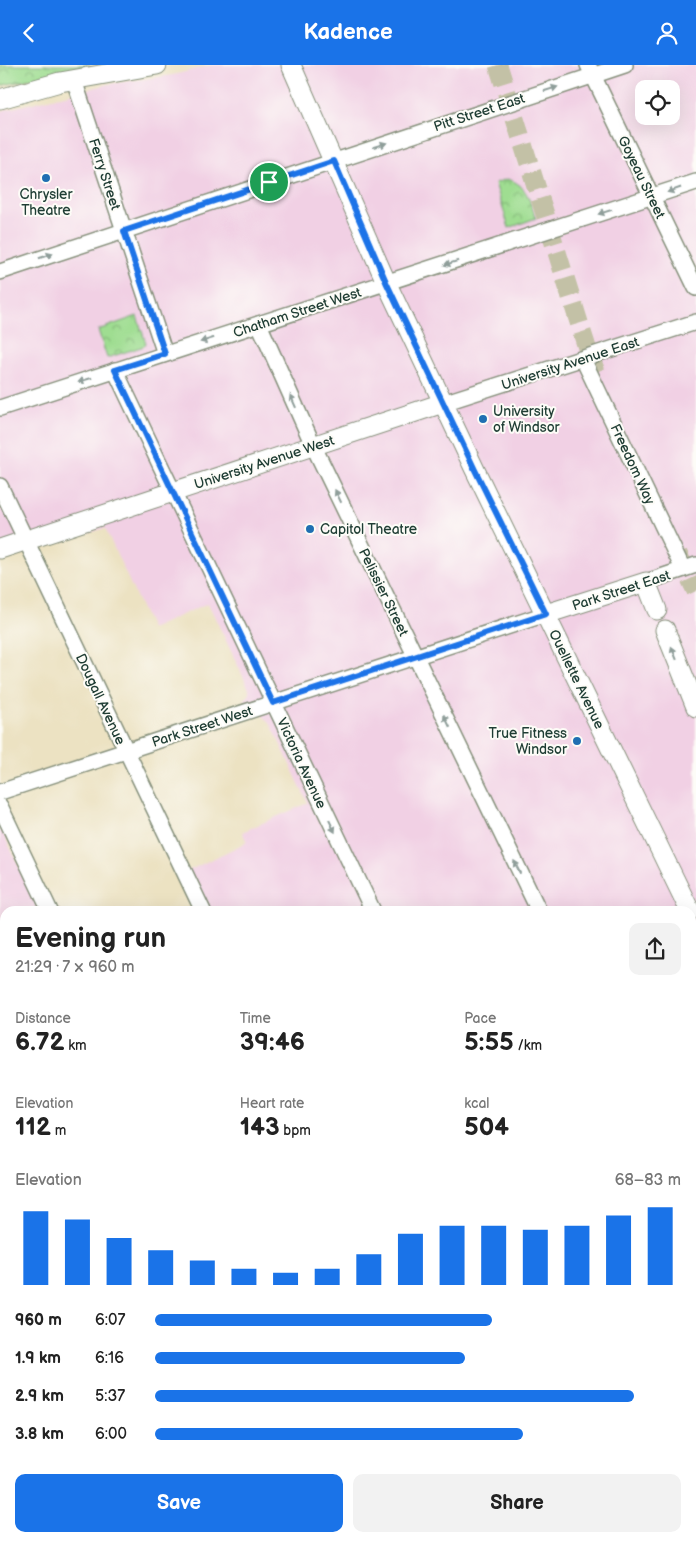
<!DOCTYPE html>
<meta charset="utf-8">
<style>
body{margin:0;font-family:"Balsamiq Sans",sans-serif;background:#f2f2f2;color:#222;height:100vh;display:flex;flex-direction:column;font-size:19px;white-space:nowrap}
*{box-sizing:border-box;margin:0}
p{font-size:16px;color:#767676}
.icon{flex:none;width:28px;height:28px;fill:none;stroke:currentColor;stroke-width:2;stroke-linecap:round;stroke-linejoin:round}
.map{position:relative;flex:1;overflow:hidden}
.drawer{position:absolute;left:0px;top:841px;width:696px;height:636px;display:flex;flex-direction:column;background:#fff;border-radius:15px 15px 0 0;box-shadow:0 5px 20px #0002}
.drawer>*{flex:none}
.controls{position:absolute;left:635px;top:15px;display:grid;gap:10px}
.controls a{display:grid;place-items:center;width:45px;height:45px;border-radius:10px;background:#fff;box-shadow:0 5px 20px #0002;font-size:25px}
.pin{position:absolute;display:grid;place-items:center;width:42px;height:42px;color:#fff;margin:-21px;border:2px solid #fff;border-radius:50%;box-shadow:0 1px 5px #0007}
.round{display:grid;place-items:center;flex:none;width:52px;height:52px;border-radius:10px;background:#f2f2f2}
.head{display:flex;align-items:center;justify-content:space-between;height:85px;padding:0 15px}
h1{font-size:28px;font-weight:700;line-height:38px}
.stats{display:grid;grid-template-columns:repeat(3,1fr);gap:8px;height:85px;padding:5px 15px}
.stats div{display:grid;align-content:center}
.stats b{font-size:25px;font-weight:700}
.stats small{font-size:14px;font-weight:400}
.stats p{font-size:14px}
.chart{height:140px;padding:10px 15px}
.chart p{display:flex;justify-content:space-between}
.chart svg{width:100%;height:90px;margin-top:5px;stroke:#1a73e8;stroke-width:6}
.button{display:flex;gap:10px;margin-top:auto;padding:10px 15px}
.button a{flex:1;height:58px;border-radius:10px;background:#1a73e8;color:#fff;font-size:20px;font-weight:700;line-height:58px;text-align:center}
.button a+a{background:#f2f2f2;color:#222}
ul{padding:0 15px;list-style:none;font-size:16px}
li{display:grid;grid-template-columns:80px 60px 1fr;align-items:center;height:38px}
li i{height:12px;border-radius:6px;background:#1a73e8}
header{display:flex;justify-content:space-between;align-items:center;height:65px;padding:0 15px;background:#1a73e8;color:#fff;font-size:22px;font-weight:700}
.map>svg:first-child{display:block}
.built{fill:#f1d0e4;fill-rule:evenodd}
.park{fill:url(#park-crowns);stroke:#5f8d62}
.lines{fill:none;stroke-linecap:round;stroke-linejoin:round}
.major-tunnel{stroke:#c3c1a6;stroke-width:19;stroke-dasharray:19 9;stroke-linecap:butt}
.minor-casing{stroke:#86907b;stroke-width:18}
.major-casing{stroke:#86907b;stroke-width:21}
.minor{stroke:#fff;stroke-width:15}
.major{stroke:#fff;stroke-width:19}
.oneway{fill:#8f9e9a}
.route-casing{stroke:#fff;stroke-width:10}
.route{stroke:#1a73e8;stroke-width:6}
.poi-dot{fill:#1f6fb2;stroke:#fdfcf7;stroke-width:2}
.labels{text-anchor:middle;stroke-width:4;stroke-linejoin:round;paint-order:stroke}
.street-label{font-size:14px;fill:#1f3d34;stroke:#fdfcf7}
.poi-label{font-size:14px;fill:#1f3d34;stroke:#fdfcf7;text-anchor:start}
</style>
<header><svg class="icon" aria-label="back" viewBox="0 0 24 24"><path d="M15 5l-7 7 7 7"/></svg>Kadence<svg class="icon" aria-label="person" viewBox="0 0 24 24"><circle cx="12" cy="8" r="4"/><path d="M4 21q1-7 8-7t8 7"/></svg></header>
<div class="map">
<svg width="696" height="1477" viewBox="0 0 696 1477">
<defs>
<pattern id="park-crowns" width="20" height="18" patternUnits="userSpaceOnUse" patternTransform="scale(1.25)"><rect width="20" height="18" fill="#9fdd91"/><path d="M2 6a3 3 0 1 1 6 0M12 15a3 3 0 1 1 6 0" fill="none" stroke="#81b477"/></pattern>
</defs>
<rect width="100%" height="100%" fill="#fdfcf7"/>
<filter id="ink" filterUnits="userSpaceOnUse"><feTurbulence type="fractalNoise" baseFrequency=".02" numOctaves="2"/><feDisplacementMap in="SourceGraphic" scale="10" xChannelSelector="R" yChannelSelector="G"/><feConvolveMatrix kernelMatrix="1 2 1 2 8 2 1 2 1" color-interpolation-filters="sRGB"/></filter>
<filter id="wash" filterUnits="userSpaceOnUse"><feTurbulence type="fractalNoise" baseFrequency=".0096" numOctaves="4" result="noise"/><feDisplacementMap in="SourceGraphic" scale="20" xChannelSelector="R" yChannelSelector="G"/><feGaussianBlur stdDeviation="1.12" result="paint"/><feColorMatrix in="noise" values="0 0 0 0 0 0 0 0 0 0 0 0 0 0 0 0 0 1.4 0 .05"/><feComposite in="paint" operator="in"/></filter>
<g filter="url(#wash)">
<rect width="100%" height="100%" fill="#ece2c2"/>
<g class="built">
<path d="M213 0H696V975L691 978V846H207L188 806 247 777 242 767 308 738 270 657 244 635 249 630V624L208 538 151 564 105 463 0 496V46L109 19 173 10ZM644 24H671V51H644Z"/>
<path d="M0 761 40 846H5V894L0 897Z"/>
<path d="M696 1002V1314L691 1304V1005Z"/>
</g>
<g class="park">
<path d="M0 0H90L0 21Z"/>
<path d="M507 114C527 119 529 135 536 153L509 163 495 118Z"/>
<path d="M137 251 146 278 144 281 107 293 98 265Z"/>
<path d="M269 1472 272 1477H169L167 1473Z"/>
</g>
</g>
<g filter="url(#ink)">
<g class="lines">
<g class="major-tunnel">
<path d="M498 0 588 286 596 307"/>
<path d="M678 489 696 526"/>
</g>
<g class="minor-casing">
<g id="minor">
<path d="M588 0 696 223"/>
<path d="M74 15 165 289"/>
<path d="M0 207 625 0"/>
<path d="M259 259 313 380 539 846"/>
<path d="M583 294 683 504"/>
<path d="M115 305 373 846"/>
<path d="M443 338 696 257"/>
<path d="M0 343 696 117"/>
<path d="M0 421 203 846"/>
<path d="M646 517 696 500"/>
<path d="M0 727 546 549"/>
<path d="M0 741 50 846"/>
<path d="M0 1024 5 1022"/>
<path d="M691 1162 696 1172"/>
<path d="M0 1172 5 1170"/>
<path d="M0 1308 5 1318"/>
<path d="M79 1472 81 1477"/>
<path d="M346 1472 348 1477"/>
<path d="M502 1472 504 1477"/>
<path d="M671 1472 673 1477"/>
<path d="M631 1477 641 1472"/>
</g>
</g>
<g class="major-casing">
<g id="major">
<path d="M291 0 387 219 475 405 690 846"/>
<path d="M0 34 60 17 157 0"/>
<path d="M0 484 443 338"/>
<path d="M546 549 646 517 657 545"/>
<path d="M665 565 696 642"/>
<path d="M691 992 696 990"/>
<path d="M0 1325 5 1323"/>
</g>
</g>
<use href="#minor" class="minor"/>
<use href="#major" class="major"/>
</g>
<defs><path id="oneway-solid" d="M-6-.8H1V-3.2L6.5 0L1 3.2V.8H-6Z" transform="scale(1.25)"/></defs>
<g class="oneway">
<use href="#oneway-solid" transform="translate(551 24) rotate(-18)"/>
<use href="#oneway-solid" transform="translate(380 80) rotate(-18)"/>
<use href="#oneway-solid" transform="translate(674 125) rotate(161)"/>
<use href="#oneway-solid" transform="translate(605 147) rotate(162)"/>
<use href="#oneway-solid" transform="translate(46 191) rotate(-18)"/>
<use href="#oneway-solid" transform="translate(451 198) rotate(162)"/>
<use href="#oneway-solid" transform="translate(207 275) rotate(163)"/>
<use href="#oneway-solid" transform="translate(85 315) rotate(162)"/>
<use href="#oneway-solid" transform="translate(293 336) rotate(-114)"/>
<use href="#oneway-solid" transform="translate(338 431) rotate(-116)"/>
<use href="#oneway-solid" transform="translate(674 588) rotate(-112)"/>
<use href="#oneway-solid" transform="translate(447 656) rotate(-116)"/>
<use href="#oneway-solid" transform="translate(332 761) rotate(64)"/>
<use href="#oneway-solid" transform="translate(517 802) rotate(-116)"/>
</g>
</g>
<g class="lines" filter="url(#ink)">
<g class="route-casing">
<path id="route" d="M334 96 387 219 475 405 546 549 273 638 115 305 165 289 124 166Z"/>
</g>
<use href="#route" class="route"/>
</g>
<g class="poi-dot">
<circle cx="46" cy="113" r="5"/>
<circle cx="483" cy="354" r="5"/>
<circle cx="310" cy="464" r="5"/>
<circle cx="577" cy="676" r="5"/>
</g>
<g class="labels">
<g class="street-label">
<text transform="translate(479 47) rotate(-18)" y="5">Pitt Street East</text>
<text transform="translate(105 109) rotate(72)" y="5">Ferry Street</text>
<text transform="translate(642 112) rotate(64)" y="5">Goyeau Street</text>
<text transform="translate(297 247) rotate(-18)" y="5">Chatham Street West</text>
<text transform="translate(570 298) rotate(-18)" y="5">University Avenue East</text>
<text transform="translate(264 397) rotate(-18)" y="5">University Avenue West</text>
<text transform="translate(633 399) rotate(65)" y="5">Freedom Way</text>
<text transform="translate(621 525) rotate(-18)" y="5">Park Street East</text>
<text transform="translate(384 527) rotate(64)" y="5">Pelissier Street</text>
<text transform="translate(577 614) rotate(64)" y="5">Ouellette Avenue</text>
<text transform="translate(101 634) rotate(65)" y="5">Dougall Avenue</text>
<text transform="translate(202 661) rotate(-18)" y="5">Park Street West</text>
<text transform="translate(302 698) rotate(65)" y="5">Victoria Avenue</text>
</g>
<g class="poi-label">
<text x="46" y="134" text-anchor="middle">Chrysler<tspan x="46" dy="16">Theatre</tspan></text>
<text x="493" y="351">University<tspan x="493" dy="16">of Windsor</tspan></text>
<text x="320" y="469">Capitol Theatre</text>
<text x="567" y="673" text-anchor="end">True Fitness<tspan x="567" dy="16">Windsor</tspan></text>
</g>
</g>
</svg>
<div class="controls">
<a><svg class="icon" aria-label="locate" viewBox="0 0 24 24"><circle cx="12" cy="12" r="6"/><path d="M12 2v4M12 18v4M2 12h4M18 12h4"/></svg></a>
</div>
<div class="pin" style="left:269px;top:117px;background:#1e9e55"><svg class="icon" aria-label="arrive" viewBox="0 0 24 24"><path d="M6 21V4h12l-3 4 3 4H6"/></svg></div>
<section class="drawer">
<div class="head"><div><h1>Evening run</h1><p>21:29 · 7 × 960 m</p></div><a class="round"><svg class="icon" aria-label="share" viewBox="0 0 24 24"><path d="M12 15V3M7 8l5-5 5 5M5 13v7h14v-7"/></svg></a></div>
<div class="stats">
<div><p>Distance</p><b>6.72<small> km</small></b></div>
<div><p>Time</p><b>39:46</b></div>
<div><p>Pace</p><b>5:55<small> /km</small></b></div>
</div>
<div class="stats">
<div><p>Elevation</p><b>112<small> m</small></b></div>
<div><p>Heart rate</p><b>143<small> bpm</small></b></div>
<div><p>kcal</p><b>504</b></div>
</div>
<div class="chart"><p><span>Elevation</span>68–83 m</p>
<svg viewBox="0 0 160 44" preserveAspectRatio="none"><path d="M5 44V8M15 44V12M25 44V21M35 44V27M45 44V32M55 44V36M65 44V38M75 44V36M85 44V29M95 44V19M105 44V15M115 44V15M125 44V17M135 44V15M145 44V10M155 44V6"/></svg>
</div>
<ul>
<li><b>960 m</b>6:07<i style="width:64%"></i></li>
<li><b>1.9 km</b>6:16<i style="width:59%"></i></li>
<li><b>2.9 km</b>5:37<i style="width:91%"></i></li>
<li><b>3.8 km</b>6:00<i style="width:70%"></i></li>
</ul>
<div class="button"><a>Save</a><a>Share</a></div>
</section>
</div>
